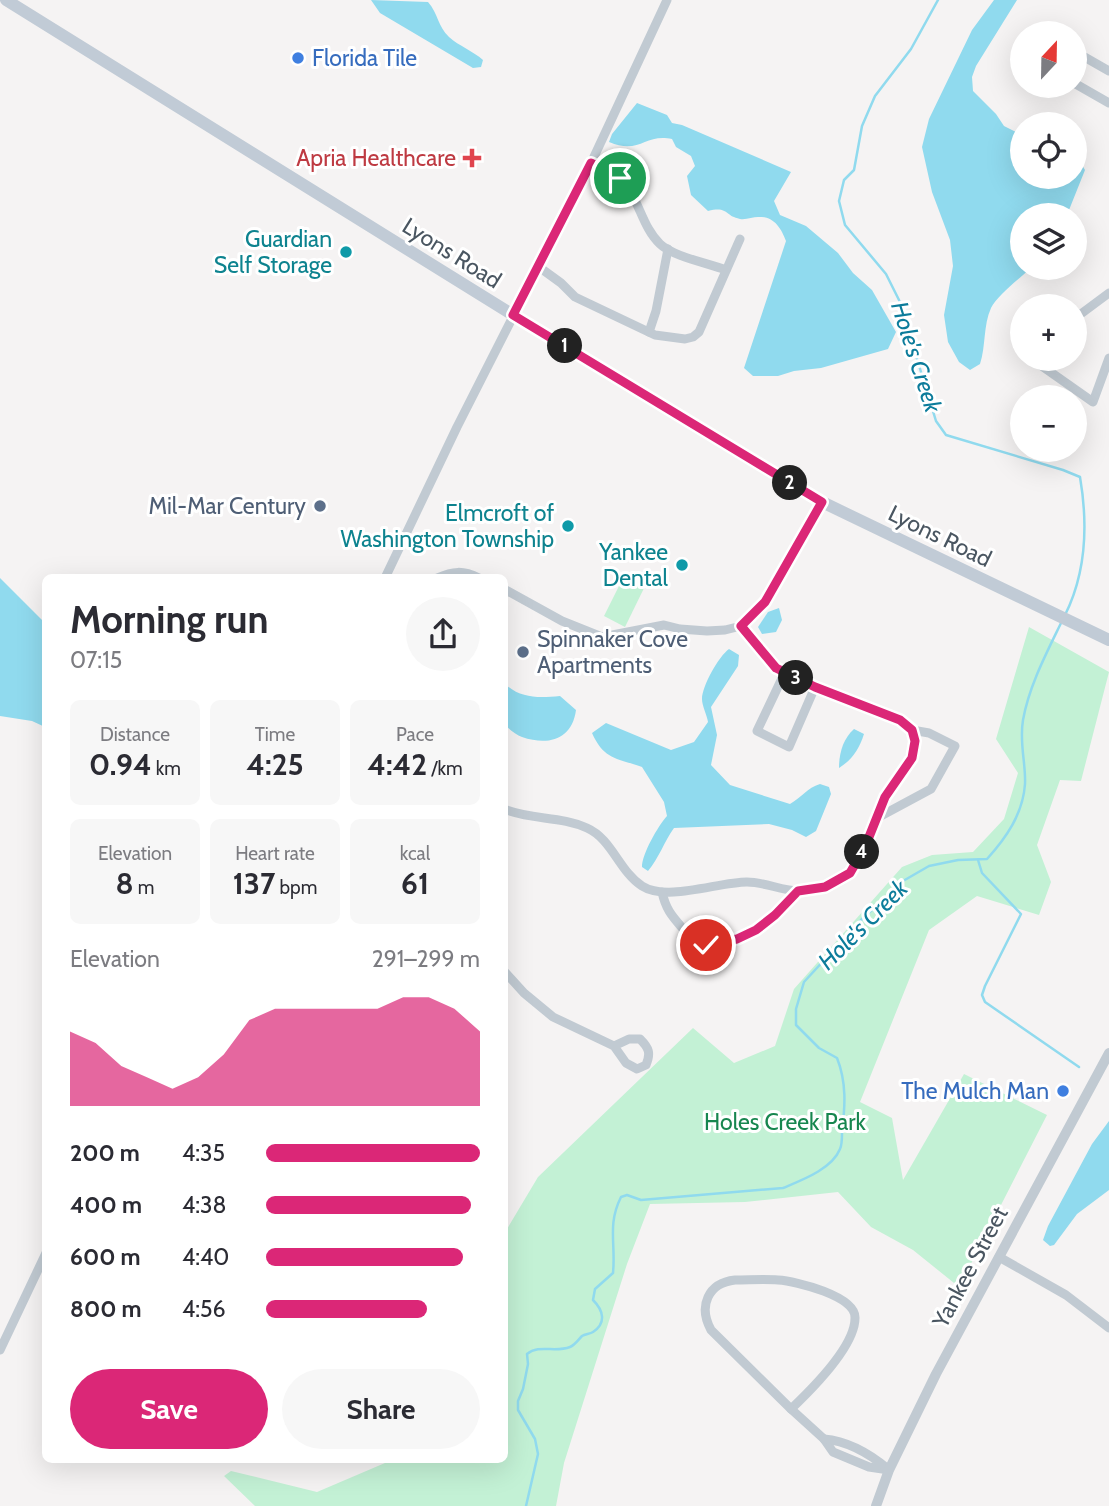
<!DOCTYPE html>
<meta charset="utf-8">
<style>
body{margin:0;font-family:Cabin,sans-serif;background:#f7f7f7;color:#2b2b33;height:100vh;display:flex;flex-direction:column;font-size:26px;white-space:nowrap}
*{box-sizing:border-box;margin:0}
p{font-size:23px;color:#7c7c81}
.icon{flex:none;width:38px;height:38px;fill:none;stroke:currentColor;stroke-width:2;stroke-linecap:round;stroke-linejoin:round}
.map{position:relative;flex:1;overflow:hidden}
.details{position:absolute;left:42px;top:574px;width:466px;height:889px;display:flex;flex-direction:column;background:#fff;border-radius:10px;box-shadow:0 7px 28px #0002}
.details>*{flex:none}
.needle{width:46px;rotate:22deg}
.buttons{position:absolute;left:1010px;top:21px;display:grid;gap:14px}
.buttons a{display:grid;place-items:center;width:77px;height:77px;border-radius:50%;background:#fff;box-shadow:0 7px 28px #0002;font-size:35px}
.pin{position:absolute;display:grid;place-items:center;width:60px;height:60px;color:#fff;margin:-30px;border:4px solid #fff;border-radius:50%;box-shadow:0 2px 7px #0007}
.km{position:absolute;width:35px;height:35px;margin:-18px;border-radius:50%;background:#222;color:#fff;font-size:19px;line-height:35px;text-align:center}
.round{display:grid;place-items:center;flex:none;width:74px;height:74px;border-radius:37px;background:#f7f7f7}
.head{display:flex;align-items:center;justify-content:space-between;height:119px;padding:0 28px}
h1{font-size:38px;font-weight:800;line-height:52px}
.figures{display:grid;grid-template-columns:repeat(3,1fr);gap:10px;height:119px;padding:7px 28px}
.figures div{display:grid;align-content:center;border-radius:10px;background:#f7f7f7;text-align:center}
.figures b{font-size:30px;font-weight:800}
.figures small{font-size:19px;font-weight:400}
.figures p{font-size:19px}
.chart{height:196px;padding:14px 28px}
.chart p{display:flex;justify-content:space-between}
.chart svg{width:100%;height:126px;margin-top:7px;fill:#db2777;opacity:.7}
.action{display:flex;gap:14px;margin-top:auto;padding:14px 28px}
.action a{flex:1;height:80px;border-radius:42px;background:#db2777;color:#fff;font-size:28px;font-weight:800;line-height:80px;text-align:center}
.action a+a{background:#f7f7f7;color:#2b2b33}
ul{padding:0 28px;list-style:none;font-size:23px}
li{display:grid;grid-template-columns:112px 84px 1fr;align-items:center;height:52px}
li i{height:18px;border-radius:9px;background:#db2777}
.map>svg:first-child{display:block}
.green{fill:#c3f1d5}
.water{fill:#90daee}
.lines{fill:none;stroke-linecap:round;stroke-linejoin:round}
.stream{stroke:#90daee;stroke-width:2.5}
.minor{stroke:#c1cad2;stroke-width:9}
.tertiary{stroke:#c1cad2;stroke-width:10}
.secondary{stroke:#c1cbd6;stroke-width:12}
.route-casing{stroke:#fff;stroke-width:14}
.route{stroke:#db2777;stroke-width:9}
.shop-dot{fill:#3f7fe0;stroke:#fff;stroke-width:2.5}
.health-dot{fill:#e0444e;stroke:#fff;stroke-width:2.5}
.culture-dot{fill:#0f9aa8;stroke:#fff;stroke-width:2.5}
.service-dot{fill:#5c6f8a;stroke:#fff;stroke-width:2.5}
.labels{text-anchor:middle;stroke-width:6;stroke-linejoin:round;paint-order:stroke}
.shop-label{font-size:23px;fill:#366cbe;stroke:#fff;text-anchor:start}
.health-label{font-size:23px;fill:#be3a42;stroke:#fff;text-anchor:end}
.culture-label{font-size:23px;fill:#0d838f;stroke:#fff;text-anchor:end}
.street-label{font-size:23px;fill:#4a5661;stroke:#fff}
.service-label{font-size:23px;fill:#4e5e75;stroke:#fff;text-anchor:end}
.park-label{font-size:23px;fill:#17864f;stroke:#fff}
.water-label{font-size:24px;font-style:italic;fill:#0c7c9b;stroke:#fff}
</style>
<div class="map">
<svg width="1109" height="1506" viewBox="0 0 1109 1506">
<rect width="100%" height="100%" fill="#f5f3f3"/>
<g class="green">
<path d="M626 572 647 582 625 627 604 616Z"/>
<path d="M1029 627 1109 672 1081 781 1060 780 1037 845 1051 882 1039 915 977 896 929 930 860 1102 892 1118 903 1180 964 1074 1047 1115 959 1287 913 1250 871 1227 838 1192 745 1202 650 1204 627 1264 564 1463 556 1506H255L224 1476 231 1471 317 1492 392 1460H504V1234L538 1177 693 1028 734 1063 775 1046 794 989 902 867 932 855 973 852 1004 819 1018 773 996 739Z"/>
</g>
<g class="water">
<path d="M371 0 428 2C438 13 438 27 449 37 459 46 473 51 483 60L481 67 473 68 380 13Z"/>
<path d="M994 0H1017L976 66 972 77 973 91 996 114 1004 126 1022 135V177H1074L1075 158 1079 160 1085 170 1067 215H1022V268H1031C1020 278 997 296 991 308 983 326 986 346 980 364L970 370 959 362 948 342 944 315 953 266 950 240 932 192 922 147 929 119 972 30Z"/>
<path d="M637 103 667 115 672 123 682 125 791 172 774 201 780 215 806 226 838 253 853 273 872 290 896 332 888 349 821 368 794 371 778 376H753L744 368 786 241C781 228 774 216 758 217 753 217 746 220 740 219 724 216 729 206 708 211L691 195 687 176 695 166 691 156 676 147 672 139C645 133 640 155 609 142L612 134Z"/>
<path d="M0 578 45 623V727L32 721 0 716Z"/>
<path d="M779 608 782 620 776 632 762 634 758 627 768 612Z"/>
<path d="M729 649 739 655 738 666 711 707 717 735 711 765 730 785 790 804C802 797 807 788 820 784L829 787 831 794 816 831 806 837 792 830 769 824 674 828C664 842 659 858 648 871L642 867C642 854 658 826 667 816L664 802 642 767C617 758 604 760 592 733L606 723 671 750 694 742 708 722C707 715 702 706 702 699 702 686 719 656 729 649Z"/>
<path d="M504 683C520 699 539 698 560 696L576 710C572 740 548 746 522 737 516 735 509 729 504 724Z"/>
<path d="M854 729 864 734C859 749 853 759 839 768 839 753 843 739 854 729Z"/>
<path d="M1109 1121V1190L1077 1214 1054 1245 1050 1246 1043 1240 1048 1226 1092 1144Z"/>
</g>
<g class="lines">
<g class="stream">
<path d="M938 0 911 49 875 96 862 126 854 170 844 180 839 201 845 225 886 274 899 300 936 421 946 435 1063 470 1080 477C1088 524 1087 571 1065 615"/>
<path d="M978 860 982 873 1021 914 985 986 982 995 985 1002 1079 1067"/>
<path d="M526 1506 538 1454 535 1439 518 1410V1401L523 1389 528 1364 527 1354C539 1344 555 1353 570 1347 575 1345 578 1340 582 1336 585 1334 590 1334 593 1332 607 1323 603 1310 593 1300L595 1289 613 1273C616 1244 607 1225 621 1197L627 1195 641 1200 783 1188C802 1180 832 1169 840 1149 842 1145 842 1137 842 1133 845 1107 847 1083 837 1058L819 1048 796 1025V1009L804 982 861 920 903 881 929 866 958 860 987 859C1006 838 1023 814 1025 784 1026 763 1019 743 1023 720 1029 686 1047 652 1062 621"/>
</g>
<g class="minor">
<path d="M1074 51 1109 71"/>
<path d="M1074 83 1109 103"/>
<path d="M591 163C600 168 612 172 620 179 639 196 641 226 660 244 674 257 708 263 726 270"/>
<path d="M539 267 561 283 575 297 655 335 685 339 693 337 699 332 740 239"/>
<path d="M1074 319 1109 293"/>
<path d="M649 332 656 311 668 249"/>
<path d="M1038 359 1039 364 1093 402 1109 358"/>
<path d="M385 578 457 427 593 159 667 0"/>
<path d="M437 578C453 571 463 570 479 578"/>
<path d="M504 589 562 621 602 637 664 625 680 629 707 631 725 630 741 626 765 602 822 502"/>
<path d="M785 672 757 731 789 747 815 687"/>
<path d="M504 809C531 820 561 816 587 828 612 839 619 871 642 886 667 902 718 882 747 882 765 882 782 891 800 891 816 890 837 885 850 873 863 861 873 828 879 811 891 782 919 762 912 730L900 720 815 687 776 668 741 626"/>
<path d="M877 818 931 789 955 746 929 733 912 730"/>
<path d="M662 892C666 910 672 916 684 930 720 970 772 919 798 891"/>
<path d="M504 971 524 993 553 1017 614 1046 626 1063 637 1069 646 1065C651 1053 649 1048 640 1039H629L614 1046"/>
<path d="M999 1257 1066 1295 1109 1328"/>
<path d="M735 1280C749 1280 764 1279 778 1280 796 1281 856 1296 855 1318 855 1347 811 1390 791 1409L711 1330C698 1306 708 1283 735 1280Z"/>
<path d="M0 1350 46 1253"/>
<path d="M791 1409 824 1439 833 1452 869 1467 889 1470"/>
<path d="M824 1439C847 1441 870 1454 888 1469"/>
</g>
<path class="tertiary" d="M876 1506 889 1470 936 1374 1109 1053"/>
<path class="secondary" d="M6 0 513 315 822 502 1109 640"/>
</g>
<g class="lines">
<g class="route-casing">
<path id="route" d="M620 178 591 163 513 315 822 502 765 602 741 626 776 668 815 687 900 720 912 730 915 741 912 758 885 797 865 847 850 873 825 887 798 891 775 915 756 930 737 939 706 945"/>
</g>
<use href="#route" class="route"/>
</g>
<g class="shop-dot">
<circle cx="298" cy="58" r="7"/>
<circle cx="1063" cy="1091" r="7"/>
</g>
<path class="health-dot" d="M468.5 147.5h7v7h7v7h-7v7h-7v-7h-7v-7h7z"/>
<g class="culture-dot">
<circle cx="346" cy="252" r="7"/>
<circle cx="568" cy="526" r="7"/>
<circle cx="682" cy="565" r="7"/>
</g>
<g class="service-dot">
<circle cx="320" cy="506" r="7"/>
<circle cx="523" cy="652" r="7"/>
</g>
<g class="labels">
<g class="shop-label">
<text x="312" y="66">Florida Tile</text>
<text x="1049" y="1099" text-anchor="end">The Mulch Man</text>
</g>
<g class="health-label">
<text x="456" y="166">Apria Healthcare</text>
</g>
<g class="culture-label">
<text x="332" y="247">Guardian<tspan x="332" dy="26">Self Storage</tspan></text>
<text x="554" y="521">Elmcroft of<tspan x="554" dy="26">Washington Township</tspan></text>
<text x="668" y="560">Yankee<tspan x="668" dy="26">Dental</tspan></text>
</g>
<g class="street-label">
<text transform="translate(452 253) rotate(32)" y="8">Lyons Road</text>
<text transform="translate(940 536) rotate(26)" y="8">Lyons Road</text>
<text transform="translate(970 1267) rotate(-62)" y="8">Yankee Street</text>
</g>
<g class="service-label">
<text x="306" y="514">Mil-Mar Century</text>
<text x="537" y="647" text-anchor="start">Spinnaker Cove<tspan x="537" dy="26">Apartments</tspan></text>
</g>
<g class="park-label">
<text x="785" y="1130">Holes Creek Park</text>
</g>
<g class="water-label">
<text transform="translate(916 357) rotate(72)" y="8">Hole's Creek</text>
<text transform="translate(863 925) rotate(-45)" y="8">Hole's Creek</text>
</g>
</g>
</svg>
<div class="buttons">
<a><svg class="needle" viewBox="-14 -14 28 28"><path d="M0-13l5 13h-10z" fill="#e53935"/><path d="M0 13l5-13h-10z" fill="#7c7c81"/></svg></a>
<a><svg class="icon" aria-label="locate" viewBox="0 0 24 24"><circle cx="12" cy="12" r="6"/><path d="M12 2v4M12 18v4M2 12h4M18 12h4"/></svg></a>
<a><svg class="icon" aria-label="layers" viewBox="0 0 24 24"><path d="M12 4l9 5-9 5-9-5zM3 14l9 5 9-5"/></svg></a>
<a>+</a>
<a>−</a>
</div>
<div class="pin" style="left:620px;top:178px;background:#1e9e55"><svg class="icon" aria-label="arrive" viewBox="0 0 24 24"><path d="M6 21V4h12l-3 4 3 4H6"/></svg></div>
<div class="pin" style="left:706px;top:945px;background:#d93025"><svg class="icon" aria-label="check" viewBox="0 0 24 24"><path d="M5 12l5 5 9-10"/></svg></div>
<b class="km" style="left:565px;top:346px">1</b>
<b class="km" style="left:790px;top:483px">2</b>
<b class="km" style="left:796px;top:678px">3</b>
<b class="km" style="left:862px;top:852px">4</b>
<section class="details">
<div class="head"><div><h1>Morning run</h1><p>07:15</p></div><a class="round"><svg class="icon" aria-label="share" viewBox="0 0 24 24"><path d="M12 15V3M7 8l5-5 5 5M5 13v7h14v-7"/></svg></a></div>
<div class="figures">
<div><p>Distance</p><b>0.94<small> km</small></b></div>
<div><p>Time</p><b>4:25</b></div>
<div><p>Pace</p><b>4:42<small> /km</small></b></div>
</div>
<div class="figures">
<div><p>Elevation</p><b>8<small> m</small></b></div>
<div><p>Heart rate</p><b>137<small> bpm</small></b></div>
<div><p>kcal</p><b>61</b></div>
</div>
<div class="chart"><p><span>Elevation</span>291–299 m</p>
<svg viewBox="0 0 160 44" preserveAspectRatio="none"><path d="M0 44V18L10 22L20 30L30 34L40 38L50 34L60 26L70 14L80 10L90 10L100 10L110 10L120 10L130 6L140 6L150 10L160 18V44z"/></svg>
</div>
<ul>
<li><b>200 m</b>4:35<i style="width:100%"></i></li>
<li><b>400 m</b>4:38<i style="width:96%"></i></li>
<li><b>600 m</b>4:40<i style="width:92%"></i></li>
<li><b>800 m</b>4:56<i style="width:75%"></i></li>
</ul>
<div class="action"><a>Save</a><a>Share</a></div>
</section>
</div>
